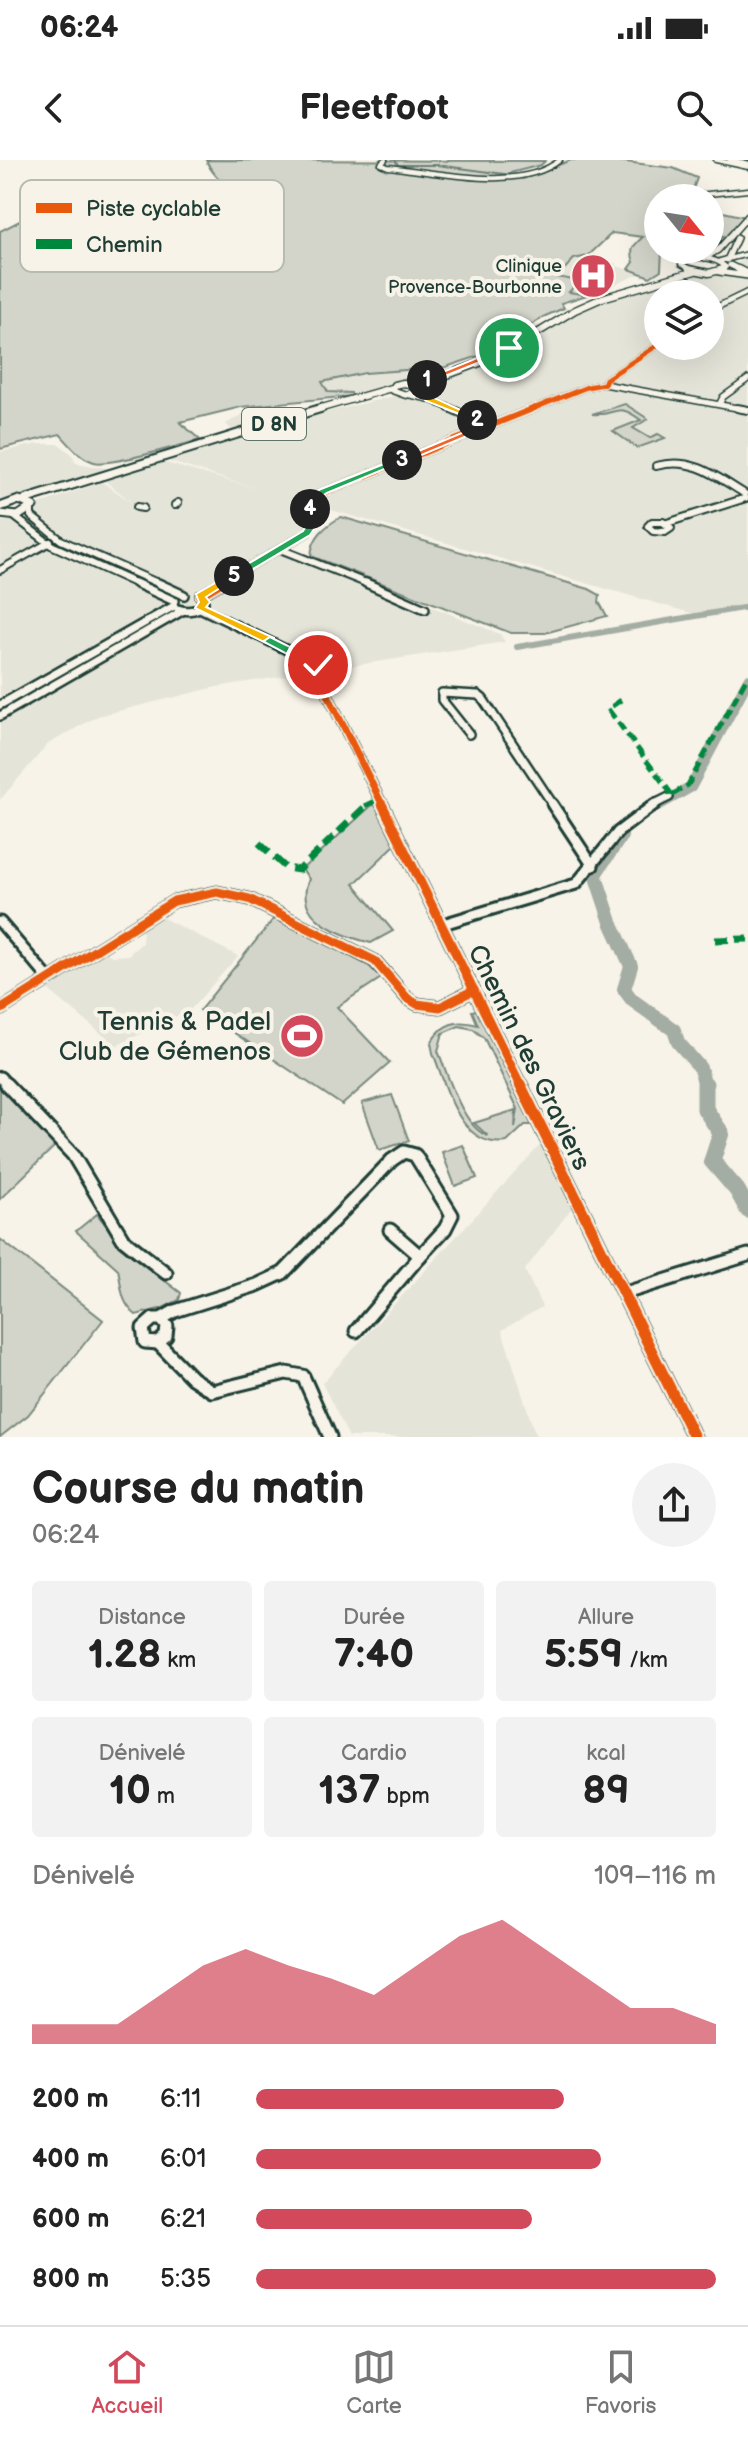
<!DOCTYPE html>
<html lang="fr">
<meta charset="utf-8">
<style>
body{margin:0;font-family:"Balsamiq Sans",sans-serif;background:#f2f2f2;color:#222;height:100vh;display:flex;flex-direction:column;font-size:30px;white-space:nowrap}
*{box-sizing:border-box;margin:0}
p{font-size:26px;color:#767676}
.icon{flex:none;width:44px;height:44px;fill:none;stroke:currentColor;stroke-width:2;stroke-linecap:round;stroke-linejoin:round}
.map{position:relative;height:1277px;overflow:hidden}
.drawer{display:flex;flex-direction:column;background:#fff;flex:1}
.drawer>*{flex:none}
.needle{width:52px;rotate:120deg}
.controls{position:absolute;left:644px;top:24px;display:grid;gap:16px}
.controls a{display:grid;place-items:center;width:80px;height:80px;border-radius:50%;background:#fff;box-shadow:0 8px 32px #0002;font-size:40px}
.pin{position:absolute;display:grid;place-items:center;width:68px;height:68px;color:#fff;margin:-34px;border:4px solid #fff;border-radius:50%;box-shadow:0 2px 8px #0007}
.km{position:absolute;width:40px;height:40px;margin:-20px;border-radius:50%;background:#222;color:#fff;font-size:22px;line-height:40px;text-align:center}
.round{display:grid;place-items:center;flex:none;width:84px;height:84px;border-radius:42px;background:#f2f2f2}
.summary{display:flex;align-items:center;justify-content:space-between;height:136px;padding:0 32px}
h1{font-size:44px;font-weight:600;line-height:60px}
.metrics{display:grid;grid-template-columns:repeat(3,1fr);gap:12px;height:136px;padding:8px 32px}
.metrics div{display:grid;align-content:center;border-radius:8px;background:#f2f2f2;text-align:center}
.metrics b{font-size:40px;font-weight:600}
.metrics small{font-size:22px;font-weight:400}
.metrics p{font-size:22px}
.chart{height:224px;padding:16px 32px}
.chart p{display:flex;justify-content:space-between}
.chart svg{width:100%;height:144px;margin-top:8px;fill:#d1495b;opacity:.7}
ul{padding:0 32px;list-style:none;font-size:26px}
li{display:grid;grid-template-columns:128px 96px 1fr;align-items:center;height:60px}
li i{height:20px;border-radius:10px;background:#d1495b}
.status{display:flex;justify-content:space-between;align-items:center;height:56px;padding:0 40px;background:#fff;direction:ltr}
.status svg{height:22px;fill:currentColor}
header{display:flex;justify-content:space-between;align-items:center;height:104px;padding:0 32px;background:#fff;font-size:36px;font-weight:600}
.tabs{display:flex;justify-content:space-around;align-items:center;height:112px;border-top:2px solid #e0e0e0;background:#fff;font-size:22px;color:#767676}
.tabs a{display:grid;justify-items:center;gap:4px}
.tabs .selected{color:#d1495b}
.map>svg:first-child{display:block}
.built{fill:#e5e4d9;fill-rule:evenodd}
.green{fill:#d3d5ca;stroke:#79897f;stroke-width:2;fill-rule:evenodd}
.lines{fill:none;stroke-linecap:round;stroke-linejoin:round}
.stream{stroke:#6f8077;stroke-width:2}
.canal{stroke:#a4ada3;stroke-width:6}
.river-far2{stroke:#a4ada3;stroke-width:11}
.river-far1{stroke:#a4ada3;stroke-width:14}
.river{stroke:#a4ada3;stroke-width:17}
.minor-far5-casing{stroke:#1f3d34;stroke-width:7}
.minor-far4-casing{stroke:#1f3d34;stroke-width:8}
.minor-far3-casing{stroke:#1f3d34;stroke-width:10}
.minor-far2-casing{stroke:#1f3d34;stroke-width:12}
.minor-far1-casing{stroke:#1f3d34;stroke-width:15}
.minor-casing{stroke:#1f3d34;stroke-width:17}
.major-far2-casing{stroke:#1f3d34;stroke-width:7}
.major-far1-casing{stroke:#1f3d34;stroke-width:9}
.major-casing{stroke:#1f3d34;stroke-width:11}
.highway-far1-casing{stroke:#1f3d34;stroke-width:8}
.highway-casing{stroke:#1f3d34;stroke-width:9}
.minor-far5{stroke:#f7f3e8;stroke-width:4}
.minor-far4{stroke:#f7f3e8;stroke-width:5}
.minor-far3{stroke:#f7f3e8;stroke-width:6}
.minor-far2{stroke:#f7f3e8;stroke-width:7}
.minor-far1{stroke:#f7f3e8;stroke-width:9}
.minor{stroke:#f7f3e8;stroke-width:11}
.major-far2{stroke:#f7f3e8;stroke-width:4}
.major-far1{stroke:#f7f3e8;stroke-width:6}
.major{stroke:#f7f3e8;stroke-width:7}
.highway-far1{stroke:#f7f3e8;stroke-width:5}
.highway{stroke:#f7f3e8;stroke-width:6}
.quiet-far1{stroke:#00873e;stroke-width:5;stroke-dasharray:11 5;stroke-linecap:butt}
.quiet{stroke:#00873e;stroke-width:7;stroke-dasharray:14 7;stroke-linecap:butt}
.cycleway-far4-casing{stroke:#f7f3e8;stroke-width:8}
.cycleway-far3-casing{stroke:#f7f3e8;stroke-width:10}
.cycleway-far2-casing{stroke:#f7f3e8;stroke-width:11}
.cycleway-far1-casing{stroke:#f7f3e8;stroke-width:14}
.cycleway-casing{stroke:#f7f3e8;stroke-width:16}
.cycleway-far4{stroke:#e8590c;stroke-width:5}
.cycleway-far3{stroke:#e8590c;stroke-width:6}
.cycleway-far2{stroke:#e8590c;stroke-width:7}
.cycleway-far1{stroke:#e8590c;stroke-width:9}
.cycleway{stroke:#e8590c;stroke-width:11}
.split-1{fill:#f0652b;stroke:#fff;stroke-width:2}
.split-2{fill:#f5b400;stroke:#fff;stroke-width:2}
.split-3{fill:#f0652b;stroke:#fff;stroke-width:2}
.split-4{fill:#22a559;stroke:#fff;stroke-width:2}
.split-5{fill:#22a559;stroke:#fff;stroke-width:2}
.split-6{fill:#f5b400;stroke:#fff;stroke-width:2}
.split-7{fill:#22a559;stroke:#fff;stroke-width:2}
.labels{text-anchor:middle;stroke-width:8;stroke-linejoin:round;paint-order:stroke}
.far-poi-label{font-size:18px;fill:#1f3d34;stroke:#f7f3e8;text-anchor:end}
.shield{fill:#f7f3e8;stroke:#60746a;stroke-width:2}
.shield-label{font-size:20px;font-weight:bold;fill:#1f3d34}
.near-poi-label{font-size:26px;fill:#1f3d34;stroke:#f7f3e8;text-anchor:end}
.near-street-label{font-size:26px;fill:#1f3d34;stroke:#f7f3e8}
.key{fill:#f7f3e8;stroke:#b6bcb2;stroke-width:2}
.key-label{font-size:22px;fill:#1f3d34}
</style>
<div class="status"><b>06:24</b><svg viewBox="0 0 49 12"><path d="M0 12V9h3v3zM5 12V6h3v6zM10 12V3h3v9zM15 12V0h3v12zM26 1h20v11H26zM47 4h2v5h-2z"/></svg></div>
<header><svg class="icon" aria-label="back" viewBox="0 0 24 24"><path d="M15 5l-7 7 7 7"/></svg>Fleetfoot<svg class="icon" aria-label="search" viewBox="0 0 24 24"><circle cx="10" cy="10" r="6"/><path d="M15 15l6 6"/></svg></header>
<div class="map">
<svg width="748" height="1277" viewBox="0 0 748 1277">
<rect width="100%" height="100%" fill="#f7f3e8"/>
<filter id="ink" filterUnits="userSpaceOnUse"><feTurbulence type="fractalNoise" baseFrequency=".0125" numOctaves="2"/><feDisplacementMap in="SourceGraphic" scale="16" xChannelSelector="R" yChannelSelector="G"/><feConvolveMatrix kernelMatrix="1 2 1 2 8 2 1 2 1" color-interpolation-filters="sRGB"/></filter>
<g filter="url(#ink)">
<g class="built">
<path d="M567 95 617 103V106L639 114 587 137 573 136 550 118Z"/>
<path d="M748 97V443L709 453 694 454 303 342 308 364 281 386 500 474 505 482 216 527 98 556 48 584 0 640V361H18L33 354 40 344 102 322 134 344 105 321 162 302 258 329 164 300 323 253 394 236 410 237 428 224 502 197 568 156 596 144 690 113H720ZM658 134H710V186H658Z"/>
<path d="M406 209 429 210 439 215 414 222 385 225V230L357 236 353 233 329 232 323 221Z"/>
<path d="M276 246H296L302 250 232 270 226 264 249 250Z"/>
<path d="M37 284H59L72 294 76 303 112 309 31 338 12 337 0 343V292Z"/>
<path d="M159 756 238 796 191 849 116 886 45 827 104 791 112 796 128 795 142 783 143 772 140 769Z"/>
<path d="M542 983 574 1045 525 1110 542 1147 502 1170 536 1277H349L322 1223Z"/>
</g>
<g class="green">
<path d="M206 0 545 1 541 5 510 13 523 19 571 0H610L673 8 697 18 693 29 699 38H658V90H662L661 110 650 117 629 109 634 102C629 89 634 85 643 77L612 73 588 96 574 99 557 117 579 121 569 132 587 135 561 143 564 148 543 157 497 190 446 207 365 213 322 222 328 232 351 233 352 236 241 247 180 262 200 280C181 285 109 307 94 302 79 297 70 285 60 274L0 289V71L45 48 73 43 114 46 140 68 202 70 212 74 219 97 216 82 222 75 239 70 240 60 251 51C237 30 215 22 206 0Z"/>
<path d="M710 49 746 57 713 91 699 90H710V82L719 81 723 76 710 74Z"/>
<path d="M625 244 648 259 633 268 650 278 658 274 665 278 637 288 613 271 641 260C614 240 618 257 592 254Z"/>
<path d="M341 357 589 429 600 435 599 442 607 456 545 473H511L311 396C312 377 325 366 341 357Z"/>
<path d="M381 643 399 681 354 724 393 771 371 783C340 775 292 758 309 719L302 709 371 646Z"/>
<path d="M275 757 369 806 381 818 337 847 390 903 342 945 200 850Z"/>
<path d="M477 850 533 965H525L507 982C459 989 447 927 433 893L431 883C442 863 457 859 478 865L472 851ZM459 866 473 869 484 878 518 949 515 968 516 950 474 963 488 976C463 968 448 915 438 891L443 873Z"/>
<path d="M0 926 57 984 0 1039Z"/>
<path d="M392 935 409 981 379 990 362 943Z"/>
<path d="M463 985 477 1018 455 1026 442 992Z"/>
<path d="M97 1054 126 1091 181 1133 179 1140 163 1148 136 1155C120 1142 122 1127 118 1109L76 1071Z"/>
<path d="M0 1079 103 1160 28 1255 0 1277Z"/>
</g>
<g class="lines">
<path class="stream" d="M395 0 398 5H437L512 15"/>
<path class="canal" d="M517 487 748 447"/>
<path class="river-far2" d="M659 645 691 627 748 520"/>
<path class="river-far1" d="M621 676 595 714 611 762 631 806 624 829 632 840 674 870 678 882 700 908 705 926"/>
<path class="river" d="M705 924V949L721 973 712 1001 737 1030 748 1050"/>
<g class="minor-far5-casing">
<g id="minor-far5">
<path d="M716 0 748 7"/>
<path d="M698 35 748 30"/>
</g>
</g>
<g class="minor-far4-casing">
<g id="minor-far4">
<path d="M719 112 748 116"/>
<path d="M711 150 748 132"/>
<path d="M604 224 748 250"/>
<path d="M410 235 429 239 418 232"/>
<path d="M429 239 454 250"/>
<path d="M720 243 723 237 748 219"/>
<path d="M530 250 587 227 604 224 606 219 658 185"/>
</g>
</g>
<g class="minor-far3-casing">
<g id="minor-far3">
<path d="M449 248 488 265"/>
<path d="M737 248 748 250"/>
<path d="M656 306C692 296 716 316 745 334"/>
<path d="M175 345 178 343"/>
<path d="M137 347 143 348"/>
<path d="M31 351V356L61 380 162 425"/>
<path d="M15 357 51 385 139 425"/>
<path d="M652 362H663L671 368 665 372 653 371 648 366Z"/>
<path d="M667 363 746 338"/>
<path d="M280 389 371 425"/>
<path d="M0 410 50 382"/>
<path d="M218 425 307 373 312 365 309 346 315 336 535 248"/>
</g>
</g>
<g class="minor-far2-casing">
<g id="minor-far2">
<path d="M135 423 174 441"/>
<path d="M158 423 184 435"/>
<path d="M366 423 425 449"/>
<path d="M200 436 222 423"/>
<path d="M200 448 318 505"/>
<path d="M178 449C188 452 198 452 204 442L200 436"/>
<path d="M328 535 383 646"/>
<path d="M0 545 174 446"/>
<path d="M0 556 182 451"/>
<path d="M469 574 442 540V533L478 535 483 539 554 646"/>
<path d="M651 646 669 637"/>
</g>
</g>
<g class="minor-far1-casing">
<g id="minor-far1">
<path d="M382 644 521 926"/>
<path d="M552 644 593 706"/>
<path d="M0 762 49 819"/>
<path d="M443 764 576 724 618 672 655 644"/>
<path d="M0 850 174 741 217 732 249 739 375 801 407 838 417 844 440 847 474 830"/>
<path d="M0 917 8 926"/>
</g>
</g>
<g class="minor-casing">
<g id="minor">
<path d="M6 924 73 995 123 1079 166 1113"/>
<path d="M520 924 694 1277"/>
<path d="M625 1133 748 1095"/>
<path d="M153 1159H161L167 1166 166 1176 158 1183 145 1182 143 1168Z"/>
<path d="M161 1159 175 1151 257 1125 283 1113 392 1000 404 992 415 995 452 1055 445 1069 420 1096 390 1070"/>
<path d="M356 1171 420 1096"/>
<path d="M158 1183 192 1218 212 1231 286 1213 303 1216 330 1277"/>
</g>
</g>
<g class="major-far2-casing">
<g id="major-far2">
<path d="M385 0 381 4 388 7C437 12 519 33 560 0"/>
<path d="M720 101 748 94"/>
<path d="M694 111 681 104C694 94 714 97 726 107L719 111"/>
</g>
</g>
<g class="major-far1-casing">
<g id="major-far1">
<path d="M689 109 709 113 723 109"/>
<path d="M403 223 415 225 420 230 406 235 392 230 394 225Z"/>
<path d="M418 226 501 195 575 150 602 138 695 111"/>
<path d="M315 250 391 228"/>
</g>
</g>
<g class="major-casing">
<g id="major">
<path d="M24 340 322 248"/>
<path d="M0 347 19 340 33 346 18 356 0 354"/>
</g>
</g>
<g class="highway-far1-casing">
<g id="highway-far1">
<path d="M730 0 748 4"/>
<path d="M705 98 718 90 748 56"/>
<path d="M727 100 737 78"/>
<path d="M730 105 742 111"/>
</g>
</g>
<g class="highway-casing">
<path id="highway" d="M738 109 748 114"/>
</g>
<use href="#minor-far5" class="minor-far5"/>
<use href="#minor-far4" class="minor-far4"/>
<use href="#minor-far3" class="minor-far3"/>
<use href="#minor-far2" class="minor-far2"/>
<use href="#minor-far1" class="minor-far1"/>
<use href="#minor" class="minor"/>
<use href="#major-far2" class="major-far2"/>
<use href="#major-far1" class="major-far1"/>
<use href="#major" class="major"/>
<use href="#highway-far1" class="highway-far1"/>
<use href="#highway" class="highway"/>
<g class="quiet-far1">
<path d="M621 540 608 549 670 632 669 637 688 625 748 515"/>
<path d="M365 646 380 639"/>
</g>
<g class="quiet">
<path d="M259 683 286 708 299 710 368 644"/>
<path d="M715 780 748 779"/>
</g>
<g class="cycleway-far4-casing">
<path id="cycleway-far4" d="M530 250 587 227 604 224 606 219 658 185"/>
</g>
<g class="cycleway-far3-casing">
<path id="cycleway-far3" d="M218 425 307 373 312 365 309 346 315 336 535 248"/>
</g>
<g class="cycleway-far2-casing">
<g id="cycleway-far2">
<path d="M200 436 222 423"/>
<path d="M328 535 383 646"/>
</g>
</g>
<g class="cycleway-far1-casing">
<g id="cycleway-far1">
<path d="M382 644 521 926"/>
<path d="M0 850 174 741 217 732 249 739 375 801 407 838 417 844 440 847 474 830"/>
</g>
</g>
<g class="cycleway-casing">
<path id="cycleway" d="M520 924 694 1277"/>
</g>
<use href="#cycleway-far4" class="cycleway-far4"/>
<use href="#cycleway-far3" class="cycleway-far3"/>
<use href="#cycleway-far2" class="cycleway-far2"/>
<use href="#cycleway-far1" class="cycleway-far1"/>
<use href="#cycleway" class="cycleway"/>
</g>
</g>
<path class="split-1" d="M509 185 512 189 430 222 423 220Z"/>
<path class="split-2" d="M424 218 431 220 418 225 432 237 480 259V262L426 241 408 224Z"/>
<path class="split-3" d="M474 259 493 265 405 302 397 300 481 265 474 262Z"/>
<path class="split-4" d="M399 298 406 300 327 333 317 340 313 351 305 349 309 336 321 329Z"/>
<path class="split-5" d="M310 346 315 349 317 365 310 375 238 418H231V414L303 371 307 365 305 349Z"/>
<path class="split-6" d="M231 414 239 416 206 437 210 442 206 447 274 478V483H266L195 448 199 442 196 434Z"/>
<path class="split-7" d="M270 477 322 503 324 505 314 508 266 483 264 481Z"/>
<defs>
<g id="hospital-disc" transform="scale(2.3)"><circle r="9.5" fill="#d1495b" stroke="#f7f3e8"/><path d="M-5-5h3v3.5h4V-5h3V5h-3V1.5h-4V5h-3Z" fill="#fff"/></g>
<g id="stadium-disc" transform="scale(2.3)"><circle r="9.5" fill="#d1495b" stroke="#f7f3e8"/><path d="M0-5a6.5 5 0 1 0 0 10a6.5 5 0 1 0 0-10ZM-3.5-1.8h7v3.6h-7Z" fill="#fff"/></g>
</defs>
<g fill-rule="evenodd">
<use href="#hospital-disc" x="593" y="116"/>
<use href="#stadium-disc" x="302" y="876"/>
</g>
<g class="labels">
<g class="far-poi-label">
<text x="562" y="112">Clinique<tspan x="562" dy="21">Provence-Bourbonne</tspan></text>
</g>
<rect class="shield" x="242" y="248" width="64" height="32" rx="6"/>
<g class="shield-label">
<text x="274" y="271">D 8N</text>
</g>
<g class="near-poi-label">
<text x="271" y="870">Tennis &amp; Padel<tspan x="271" dy="30">Club de Gémenos</tspan></text>
</g>
<g class="near-street-label">
<text transform="translate(530 897) rotate(64)" y="9">Chemin des Graviers</text>
</g>
</g>
<rect x="20" y="20" width="264" height="92" rx="12" class="key"/>
<rect x="36" y="43" width="36" height="10" fill="#e8590c"/>
<rect x="36" y="79" width="36" height="10" fill="#00873e"/>
<g class="key-label">
<text x="86" y="56">Piste cyclable</text>
<text x="86" y="92">Chemin</text>
</g>
</svg>
<div class="controls">
<a><svg class="needle" viewBox="-14 -14 28 28"><path d="M0-13l5 13h-10z" fill="#e53935"/><path d="M0 13l5-13h-10z" fill="#767676"/></svg></a>
<a><svg class="icon" aria-label="layers" viewBox="0 0 24 24"><path d="M12 4l9 5-9 5-9-5zM3 14l9 5 9-5"/></svg></a>
</div>
<div class="pin" style="left:509px;top:188px;background:#1e9e55"><svg class="icon" aria-label="arrive" viewBox="0 0 24 24"><path d="M6 21V4h12l-3 4 3 4H6"/></svg></div>
<div class="pin" style="left:318px;top:505px;background:#d93025"><svg class="icon" aria-label="check" viewBox="0 0 24 24"><path d="M5 12l5 5 9-10"/></svg></div>
<b class="km" style="left:427px;top:220px">1</b>
<b class="km" style="left:477px;top:260px">2</b>
<b class="km" style="left:402px;top:300px">3</b>
<b class="km" style="left:310px;top:349px">4</b>
<b class="km" style="left:234px;top:416px">5</b>
</div>
<section class="drawer">
<div class="summary"><div><h1>Course du matin</h1><p>06:24</p></div><a class="round"><svg class="icon" aria-label="share" viewBox="0 0 24 24"><path d="M12 15V3M7 8l5-5 5 5M5 13v7h14v-7"/></svg></a></div>
<div class="metrics">
<div><p>Distance</p><b>1.28<small> km</small></b></div>
<div><p>Durée</p><b>7:40</b></div>
<div><p>Allure</p><b>5:59<small> /km</small></b></div>
</div>
<div class="metrics">
<div><p>Dénivelé</p><b>10<small> m</small></b></div>
<div><p>Cardio</p><b>137<small> bpm</small></b></div>
<div><p>kcal</p><b>89</b></div>
</div>
<div class="chart"><p><span>Dénivelé</span>109–116 m</p>
<svg viewBox="0 0 160 44" preserveAspectRatio="none"><path d="M0 44V38L10 38L20 38L30 29L40 20L50 15L60 20L70 24L80 29L90 20L100 11L110 6L120 15L130 24L140 33L150 33L160 38V44z"/></svg>
</div>
<ul>
<li><b>200 m</b>6:11<i style="width:67%"></i></li>
<li><b>400 m</b>6:01<i style="width:75%"></i></li>
<li><b>600 m</b>6:21<i style="width:60%"></i></li>
<li><b>800 m</b>5:35<i style="width:100%"></i></li>
</ul>
</section>
<nav class="tabs">
<a class="selected"><svg class="icon" aria-label="home" viewBox="0 0 24 24"><path d="M3 11l9-7 9 7M6 9v11h12V9"/></svg>Accueil</a>
<a><svg class="icon" aria-label="map" viewBox="0 0 24 24"><path d="M3 6l6-2 6 2 6-2v14l-6 2-6-2-6 2zM9 4v14M15 6v14"/></svg>Carte</a>
<a><svg class="icon" aria-label="saved" viewBox="0 0 24 24"><path d="M7 4h10v16l-5-4-5 4z"/></svg>Favoris</a>
</nav>
